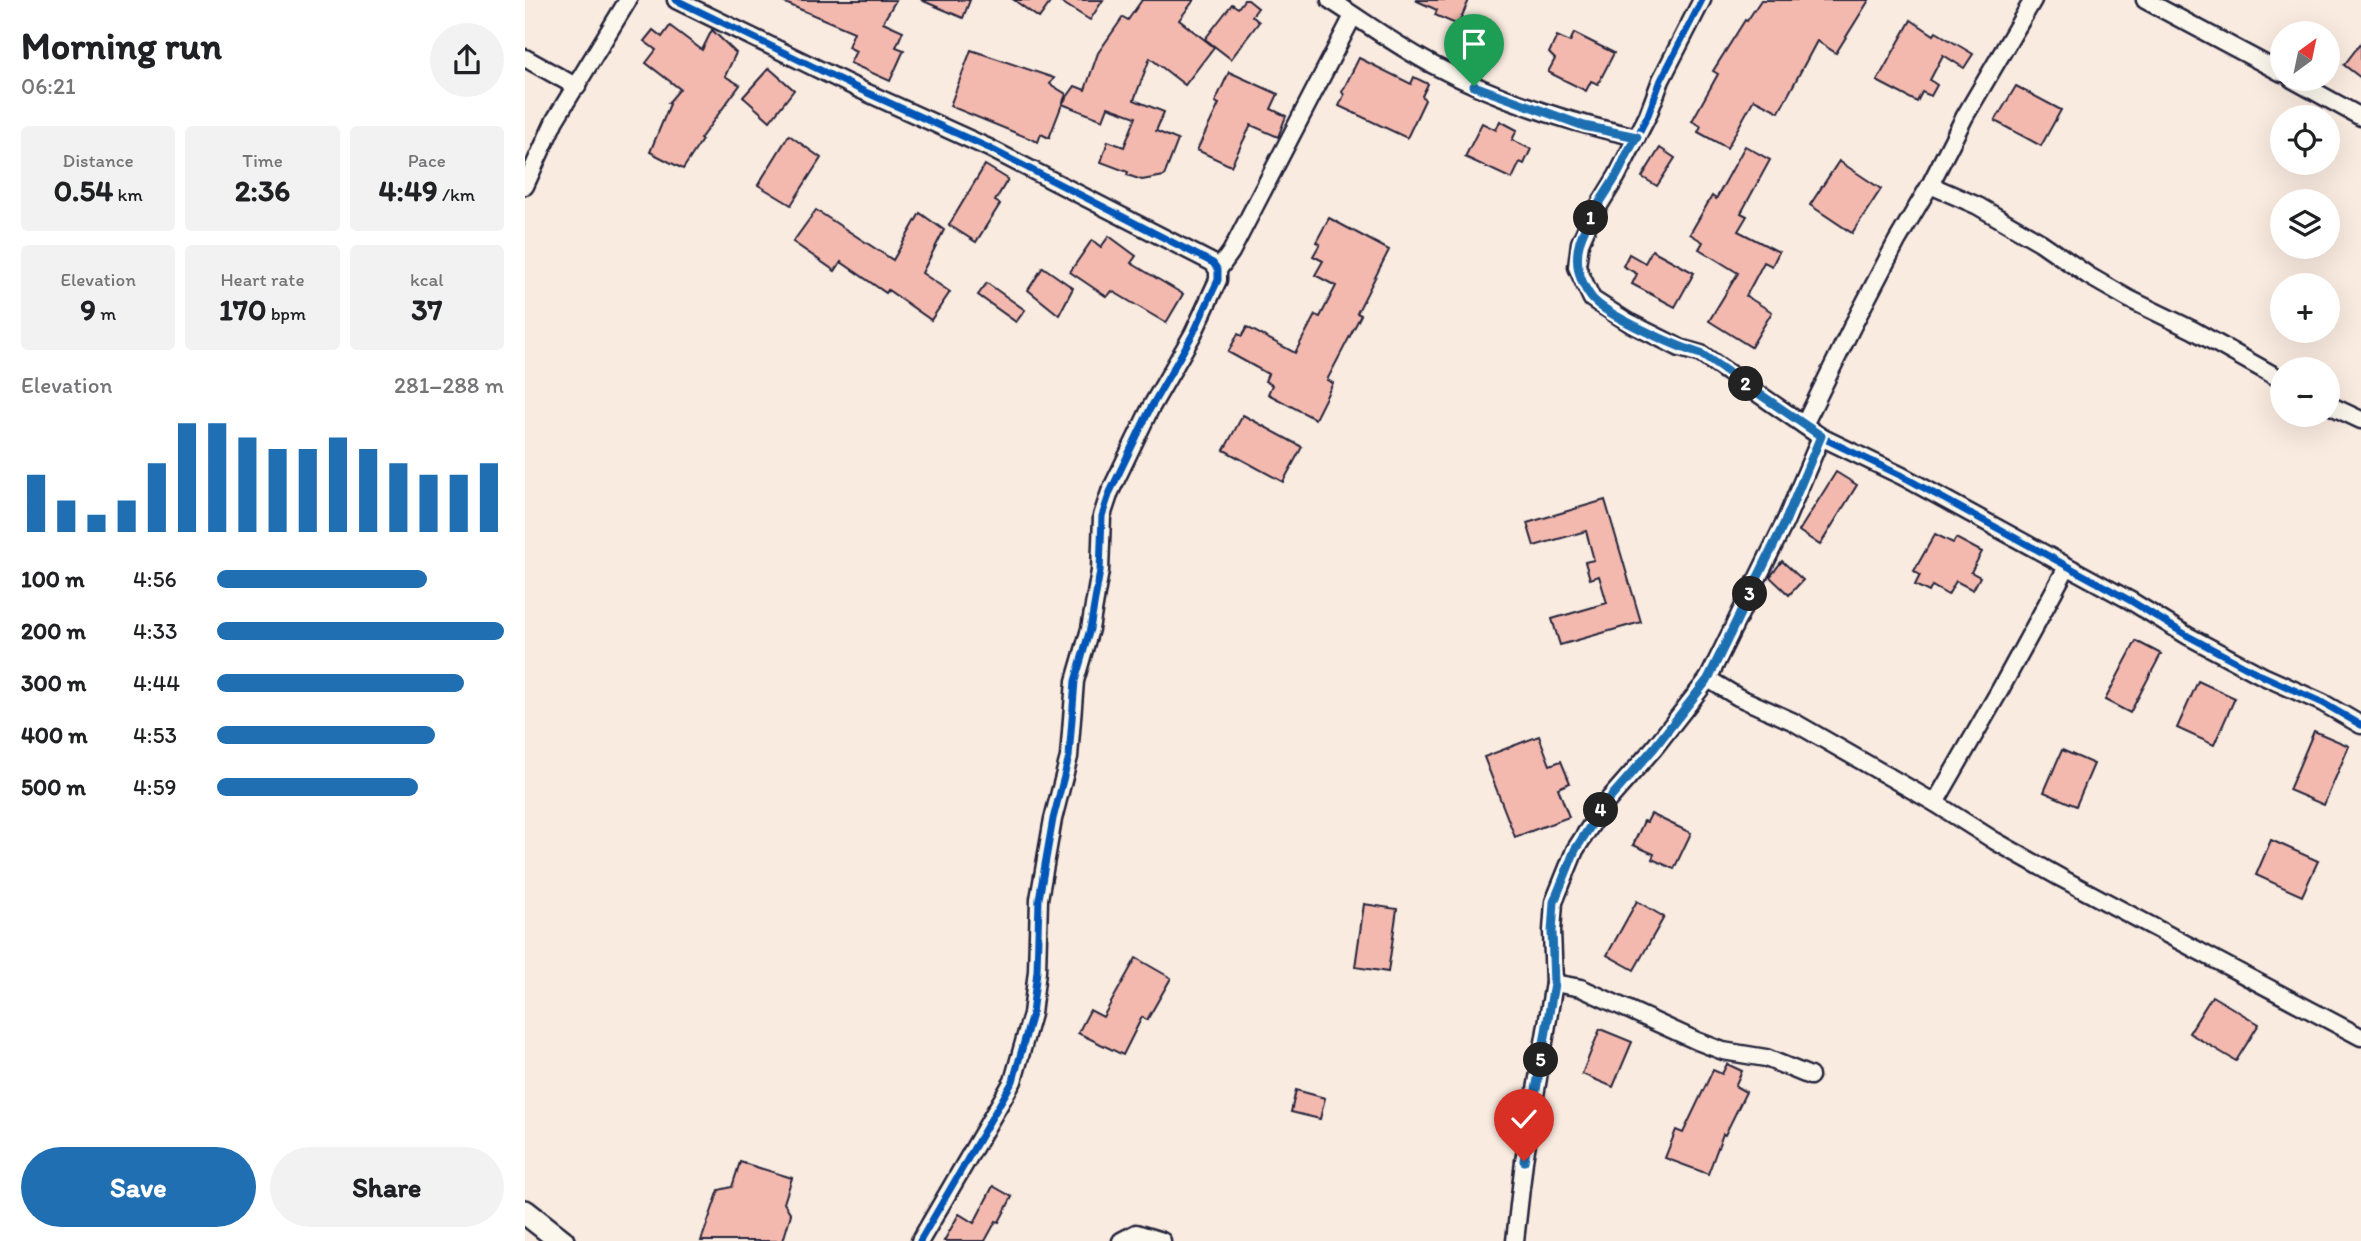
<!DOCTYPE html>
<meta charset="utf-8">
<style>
body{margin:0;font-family:Itim,sans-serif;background:#f2f2f2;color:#202124;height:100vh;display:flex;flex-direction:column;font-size:26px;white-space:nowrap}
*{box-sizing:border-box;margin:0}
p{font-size:23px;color:#757577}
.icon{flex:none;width:38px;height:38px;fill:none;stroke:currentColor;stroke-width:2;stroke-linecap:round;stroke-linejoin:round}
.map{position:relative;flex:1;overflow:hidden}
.side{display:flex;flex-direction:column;background:#fff;width:525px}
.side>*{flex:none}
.needle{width:46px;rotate:33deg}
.buttons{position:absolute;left:1745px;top:21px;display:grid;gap:14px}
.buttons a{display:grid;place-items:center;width:70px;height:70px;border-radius:50%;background:#fff;box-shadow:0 7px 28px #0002;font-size:35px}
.pin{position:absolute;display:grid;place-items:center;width:60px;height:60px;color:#fff;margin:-72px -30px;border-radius:50% 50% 50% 0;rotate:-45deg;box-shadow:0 0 7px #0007}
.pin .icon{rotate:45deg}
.km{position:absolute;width:35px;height:35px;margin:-18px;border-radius:50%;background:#222;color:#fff;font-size:19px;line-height:35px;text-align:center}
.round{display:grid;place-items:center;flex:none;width:74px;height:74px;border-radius:37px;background:#f2f2f2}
.headline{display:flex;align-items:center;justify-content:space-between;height:119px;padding:0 21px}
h1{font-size:38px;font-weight:700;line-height:52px}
.stats{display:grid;grid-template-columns:repeat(3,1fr);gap:10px;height:119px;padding:7px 21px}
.stats div{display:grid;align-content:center;border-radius:7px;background:#f2f2f2;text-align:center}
.stats b{font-size:30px;font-weight:700}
.stats small{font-size:19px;font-weight:400}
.stats p{font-size:19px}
.chart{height:196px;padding:14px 21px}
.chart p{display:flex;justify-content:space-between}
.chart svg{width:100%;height:126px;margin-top:7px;stroke:#1f6fb2;stroke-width:6}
.cta{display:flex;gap:14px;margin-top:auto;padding:14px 21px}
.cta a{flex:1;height:80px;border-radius:42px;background:#1f6fb2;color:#fff;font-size:28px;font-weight:700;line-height:80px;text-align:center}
.cta a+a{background:#f2f2f2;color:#202124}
ul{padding:0 21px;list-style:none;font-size:23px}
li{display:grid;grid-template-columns:112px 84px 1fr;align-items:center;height:52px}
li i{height:18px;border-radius:9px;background:#1f6fb2}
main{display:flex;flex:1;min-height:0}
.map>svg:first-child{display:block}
.building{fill:#f4b9ae;stroke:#22223b;stroke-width:2}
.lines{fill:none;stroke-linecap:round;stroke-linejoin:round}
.street-casing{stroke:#22223b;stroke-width:21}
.secondary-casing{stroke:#22223b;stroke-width:28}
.street{stroke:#fbf7ec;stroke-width:16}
.secondary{stroke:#fbf7ec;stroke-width:23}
.cycleway-casing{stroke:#fbf7ec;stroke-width:11}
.cycleway{stroke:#0057b8;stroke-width:7}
.route-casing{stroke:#fff;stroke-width:14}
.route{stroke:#1f6fb2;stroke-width:9}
</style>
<main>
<section class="side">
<div class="headline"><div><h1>Morning run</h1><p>06:21</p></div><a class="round"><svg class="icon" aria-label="share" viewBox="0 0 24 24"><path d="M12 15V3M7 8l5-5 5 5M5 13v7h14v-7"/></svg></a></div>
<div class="stats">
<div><p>Distance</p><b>0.54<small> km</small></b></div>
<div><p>Time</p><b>2:36</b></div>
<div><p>Pace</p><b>4:49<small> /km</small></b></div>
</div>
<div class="stats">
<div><p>Elevation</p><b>9<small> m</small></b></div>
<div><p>Heart rate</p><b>170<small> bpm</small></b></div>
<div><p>kcal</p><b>37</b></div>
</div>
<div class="chart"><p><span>Elevation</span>281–288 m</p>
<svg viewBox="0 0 160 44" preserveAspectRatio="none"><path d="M5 44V24M15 44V33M25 44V38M35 44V33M45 44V20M55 44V6M65 44V6M75 44V11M85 44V15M95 44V15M105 44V11M115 44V15M125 44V20M135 44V24M145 44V24M155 44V20"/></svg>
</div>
<ul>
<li><b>100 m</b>4:56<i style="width:73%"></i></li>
<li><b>200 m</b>4:33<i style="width:100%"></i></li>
<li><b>300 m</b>4:44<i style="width:86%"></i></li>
<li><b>400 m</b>4:53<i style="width:76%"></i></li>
<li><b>500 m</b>4:59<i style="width:70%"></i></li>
</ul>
<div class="cta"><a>Save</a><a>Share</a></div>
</section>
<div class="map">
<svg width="1836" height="1241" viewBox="0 0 1836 1241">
<rect width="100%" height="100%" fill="#faebe0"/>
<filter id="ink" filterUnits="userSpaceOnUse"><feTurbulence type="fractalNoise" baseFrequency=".0143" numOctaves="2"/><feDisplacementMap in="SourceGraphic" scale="14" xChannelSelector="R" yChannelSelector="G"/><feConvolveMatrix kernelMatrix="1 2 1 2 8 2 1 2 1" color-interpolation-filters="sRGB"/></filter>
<g filter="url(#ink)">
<g class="building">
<path d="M253 0H371L358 22 378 31 371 47 379 50 365 81 325 63 331 51 323 47 329 32Z"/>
<path d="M396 0H445L438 18Z"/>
<path d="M489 0H527L514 18Z"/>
<path d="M533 0H578L565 20Z"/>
<path d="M617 0H669L654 20 689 47 660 85 625 58 609 100 639 112 631 131 653 140 639 176 617 180 602 175 603 172 576 162 583 141 599 147 611 117 583 107 578 120 537 104 550 86 560 90 573 53 598 17 603 20Z"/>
<path d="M719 0H723L733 8 727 16 734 22 706 59 680 39 707 4 713 8Z"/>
<path d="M890 0H944L933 25 910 15 912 10Z"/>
<path d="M1236 0H1344L1311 53 1292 41 1254 112 1229 99 1202 148 1173 132 1176 126 1167 121 1193 74 1188 71 1220 20 1222 21Z"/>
<path d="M1386 20 1409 35 1411 32 1448 54 1439 68 1418 55 1405 80 1412 85 1406 96 1397 92 1392 102 1352 81Z"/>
<path d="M145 26 177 50 187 30 211 53 200 76 215 85 175 139 177 140 158 169 125 152 145 104 143 103 155 89 121 63 131 50 119 41 128 30 137 37Z"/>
<path d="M1049 33 1089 53 1073 84 1066 81 1061 91 1023 72 1030 59 1024 53 1032 36 1045 42Z"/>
<path d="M1836 43V78L1819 65Z"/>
<path d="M446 50 529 78 525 84 541 94 524 138 516 134 513 142 425 106Z"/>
<path d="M834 58 886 84 889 77 903 84 897 96 900 100 882 138 814 106 819 95 817 92Z"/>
<path d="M244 68 269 90 245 121 218 97Z"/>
<path d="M704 72 753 94 746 109 761 116 753 137 726 125 706 166 672 150 694 104 690 102Z"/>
<path d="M1491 86 1536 110 1516 146 1470 121Z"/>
<path d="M975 121 992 130 987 140 1006 149 999 164 995 162 987 179 940 157 957 123 971 130Z"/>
<path d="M264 135 296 158 266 205 233 185Z"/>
<path d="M1220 146 1245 160 1216 213 1222 216 1213 231 1254 252 1247 266 1239 262 1221 296 1247 312 1226 347 1184 321 1213 273 1174 249 1178 242 1165 234 1187 196 1191 199Z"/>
<path d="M1135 148 1150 158 1132 186 1117 177Z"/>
<path d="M1314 161 1356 189 1327 233 1285 205Z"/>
<path d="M460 165 483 179 470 201 475 204 451 242 424 225Z"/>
<path d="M291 210 368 260 395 213 419 230 397 273 425 292 406 320 363 290 361 293 316 262 310 271 268 242Z"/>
<path d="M804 218 864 250 832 313 836 315 802 380 808 383 790 419 743 394 747 385 740 381 743 374 703 352 713 334 717 336 722 327 770 353 790 315 795 317 811 286 790 275 798 261 788 256 795 244 791 242Z"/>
<path d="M584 236 611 256 606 263 658 294 641 323 587 291 582 297 545 272 567 240 576 247Z"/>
<path d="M1127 250 1169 273 1150 307 1107 284 1112 274 1098 266 1104 254 1120 263Z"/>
<path d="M518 267 548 288 534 315 503 290Z"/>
<path d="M462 283 500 310 491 322 453 295Z"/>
<path d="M718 415 777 447 758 482 699 450Z"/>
<path d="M1311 472 1332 485 1295 545 1274 531Z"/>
<path d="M1080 500 1116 622 1035 645 1027 619 1082 603 1074 576 1065 579 1060 562 1069 560 1061 531 1009 546 1002 523Z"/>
<path d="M1410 534 1428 543 1431 538 1457 552 1446 572 1455 577 1448 590 1431 581 1423 595 1407 586 1404 592 1390 585 1395 575 1389 571Z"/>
<path d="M1257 561 1278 580 1264 595 1245 577Z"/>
<path d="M1611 641 1636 654 1605 713 1580 700Z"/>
<path d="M1673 681 1710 698 1689 745 1652 728Z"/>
<path d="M1789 731 1824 746 1799 805 1764 790Z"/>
<path d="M1014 736 1025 765 1036 761 1045 783 1033 788 1044 817 990 837 959 757Z"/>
<path d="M1537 750 1569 764 1551 806 1519 792Z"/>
<path d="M1126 814 1166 833 1149 869 1127 859 1129 854 1108 845 1119 821 1122 822Z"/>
<path d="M1746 840 1793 861 1777 896 1731 875Z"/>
<path d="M1112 901 1139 917 1109 970 1082 955Z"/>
<path d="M839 904 872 909 863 972 830 967Z"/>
<path d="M611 958 646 978 622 1020 617 1017 598 1055 553 1033 565 1010 578 1017Z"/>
<path d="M1687 996 1734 1024 1711 1061 1664 1033Z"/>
<path d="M1075 1029 1107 1042 1088 1087 1057 1074Z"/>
<path d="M1202 1064 1217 1071 1210 1086 1221 1092 1200 1135 1198 1134 1183 1174 1140 1158 1151 1130 1158 1133 1188 1070 1197 1074Z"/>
<path d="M771 1090 800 1098 795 1119 766 1112Z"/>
<path d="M215 1162 267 1178 259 1203 266 1214 258 1241H176L194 1190 207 1187Z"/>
<path d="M468 1186 487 1197 474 1222 471 1221 460 1241H419L434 1214 449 1223Z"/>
</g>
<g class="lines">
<g class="street-casing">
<g id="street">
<path d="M151 0 336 90 464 148 688 263 693 270V280L668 334 625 409 585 492 577 516 575 571 565 629 550 681 544 757 528 819 514 899 512 971 507 1014 488 1081 395 1241"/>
<path d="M805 0C840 22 873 47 910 66 974 100 1041 122 1112 137"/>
<path d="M1177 0 1136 80 1123 115 1092 176 1065 220 1055 243 1052 267 1067 299 1103 322 1155 348 1176 354 1296 437 1377 476 1606 601 1663 636 1738 676 1798 703 1836 725"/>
<path d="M1620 0 1757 73"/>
<path d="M0 58 52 87"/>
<path d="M1767 79 1836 117"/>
<path d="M1405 185 1453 206 1515 242 1564 276 1604 299 1668 330 1757 380"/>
<path d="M0 186 30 120 103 0"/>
<path d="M693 270 706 252 828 16"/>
<path d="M1802 404 1836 420"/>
<path d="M1279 425 1327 327 1372 241 1405 185 1440 116 1508 0"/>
<path d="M1296 437 1260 522 1183 679 1213 697 1267 721 1410 803 1470 841 1536 878 1836 1037"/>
<path d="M1410 803 1475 690 1542 567"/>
<path d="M1029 983 1056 988 1172 1041 1198 1051 1241 1058 1285 1076"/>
<path d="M596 1241 611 1233 637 1241"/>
<path d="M990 1241 999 1161 1029 983 1027 931 1029 902 1050 850 1079 805 1129 748 1183 679"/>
</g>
</g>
<g class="secondary-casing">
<path id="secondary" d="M0 1212 37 1241"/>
</g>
<use href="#street" class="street"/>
<use href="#secondary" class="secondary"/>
<g class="cycleway-casing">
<g id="cycleway">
<path d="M151 0 336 90 464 148 688 263 693 270V280L668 334 625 409 585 492 577 516 575 571 565 629 550 681 544 757 528 819 514 899 512 971 507 1014 488 1081 395 1241"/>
<path d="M1177 0 1136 80 1123 115 1092 176 1065 220 1055 243 1052 267 1067 299 1103 322 1155 348 1176 354 1296 437 1377 476 1606 601 1663 636 1738 676 1798 703 1836 725"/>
</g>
</g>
<use href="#cycleway" class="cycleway"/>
</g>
</g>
<g class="lines" filter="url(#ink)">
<g class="route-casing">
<path id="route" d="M949 86 1059 126 1112 137C1103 149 1099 163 1092 175 1079 197 1063 217 1055 241 1049 261 1054 281 1066 297 1079 315 1153 347 1176 354L1296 436 1260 522 1183 679 1129 748 1079 805 1050 850 1029 902 1027 932 1029 984 999 1161"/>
</g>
<use href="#route" class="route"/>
</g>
</svg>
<div class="buttons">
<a><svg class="needle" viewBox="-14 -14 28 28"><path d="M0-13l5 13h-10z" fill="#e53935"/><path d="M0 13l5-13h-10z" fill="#757577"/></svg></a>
<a><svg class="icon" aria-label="locate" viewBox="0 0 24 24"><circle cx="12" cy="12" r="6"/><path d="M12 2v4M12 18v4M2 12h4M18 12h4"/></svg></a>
<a><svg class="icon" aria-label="layers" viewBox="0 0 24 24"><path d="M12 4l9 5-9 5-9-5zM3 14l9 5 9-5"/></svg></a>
<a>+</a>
<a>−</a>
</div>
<div class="pin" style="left:949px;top:86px;background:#1e9e55"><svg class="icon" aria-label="arrive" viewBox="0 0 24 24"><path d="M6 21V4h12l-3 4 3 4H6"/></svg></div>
<div class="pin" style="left:999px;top:1161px;background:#d93025"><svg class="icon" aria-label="check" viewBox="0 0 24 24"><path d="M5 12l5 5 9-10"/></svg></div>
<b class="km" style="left:1066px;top:218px">1</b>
<b class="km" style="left:1221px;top:384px">2</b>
<b class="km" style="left:1225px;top:594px">3</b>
<b class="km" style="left:1076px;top:810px">4</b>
<b class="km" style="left:1016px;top:1060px">5</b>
</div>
</main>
